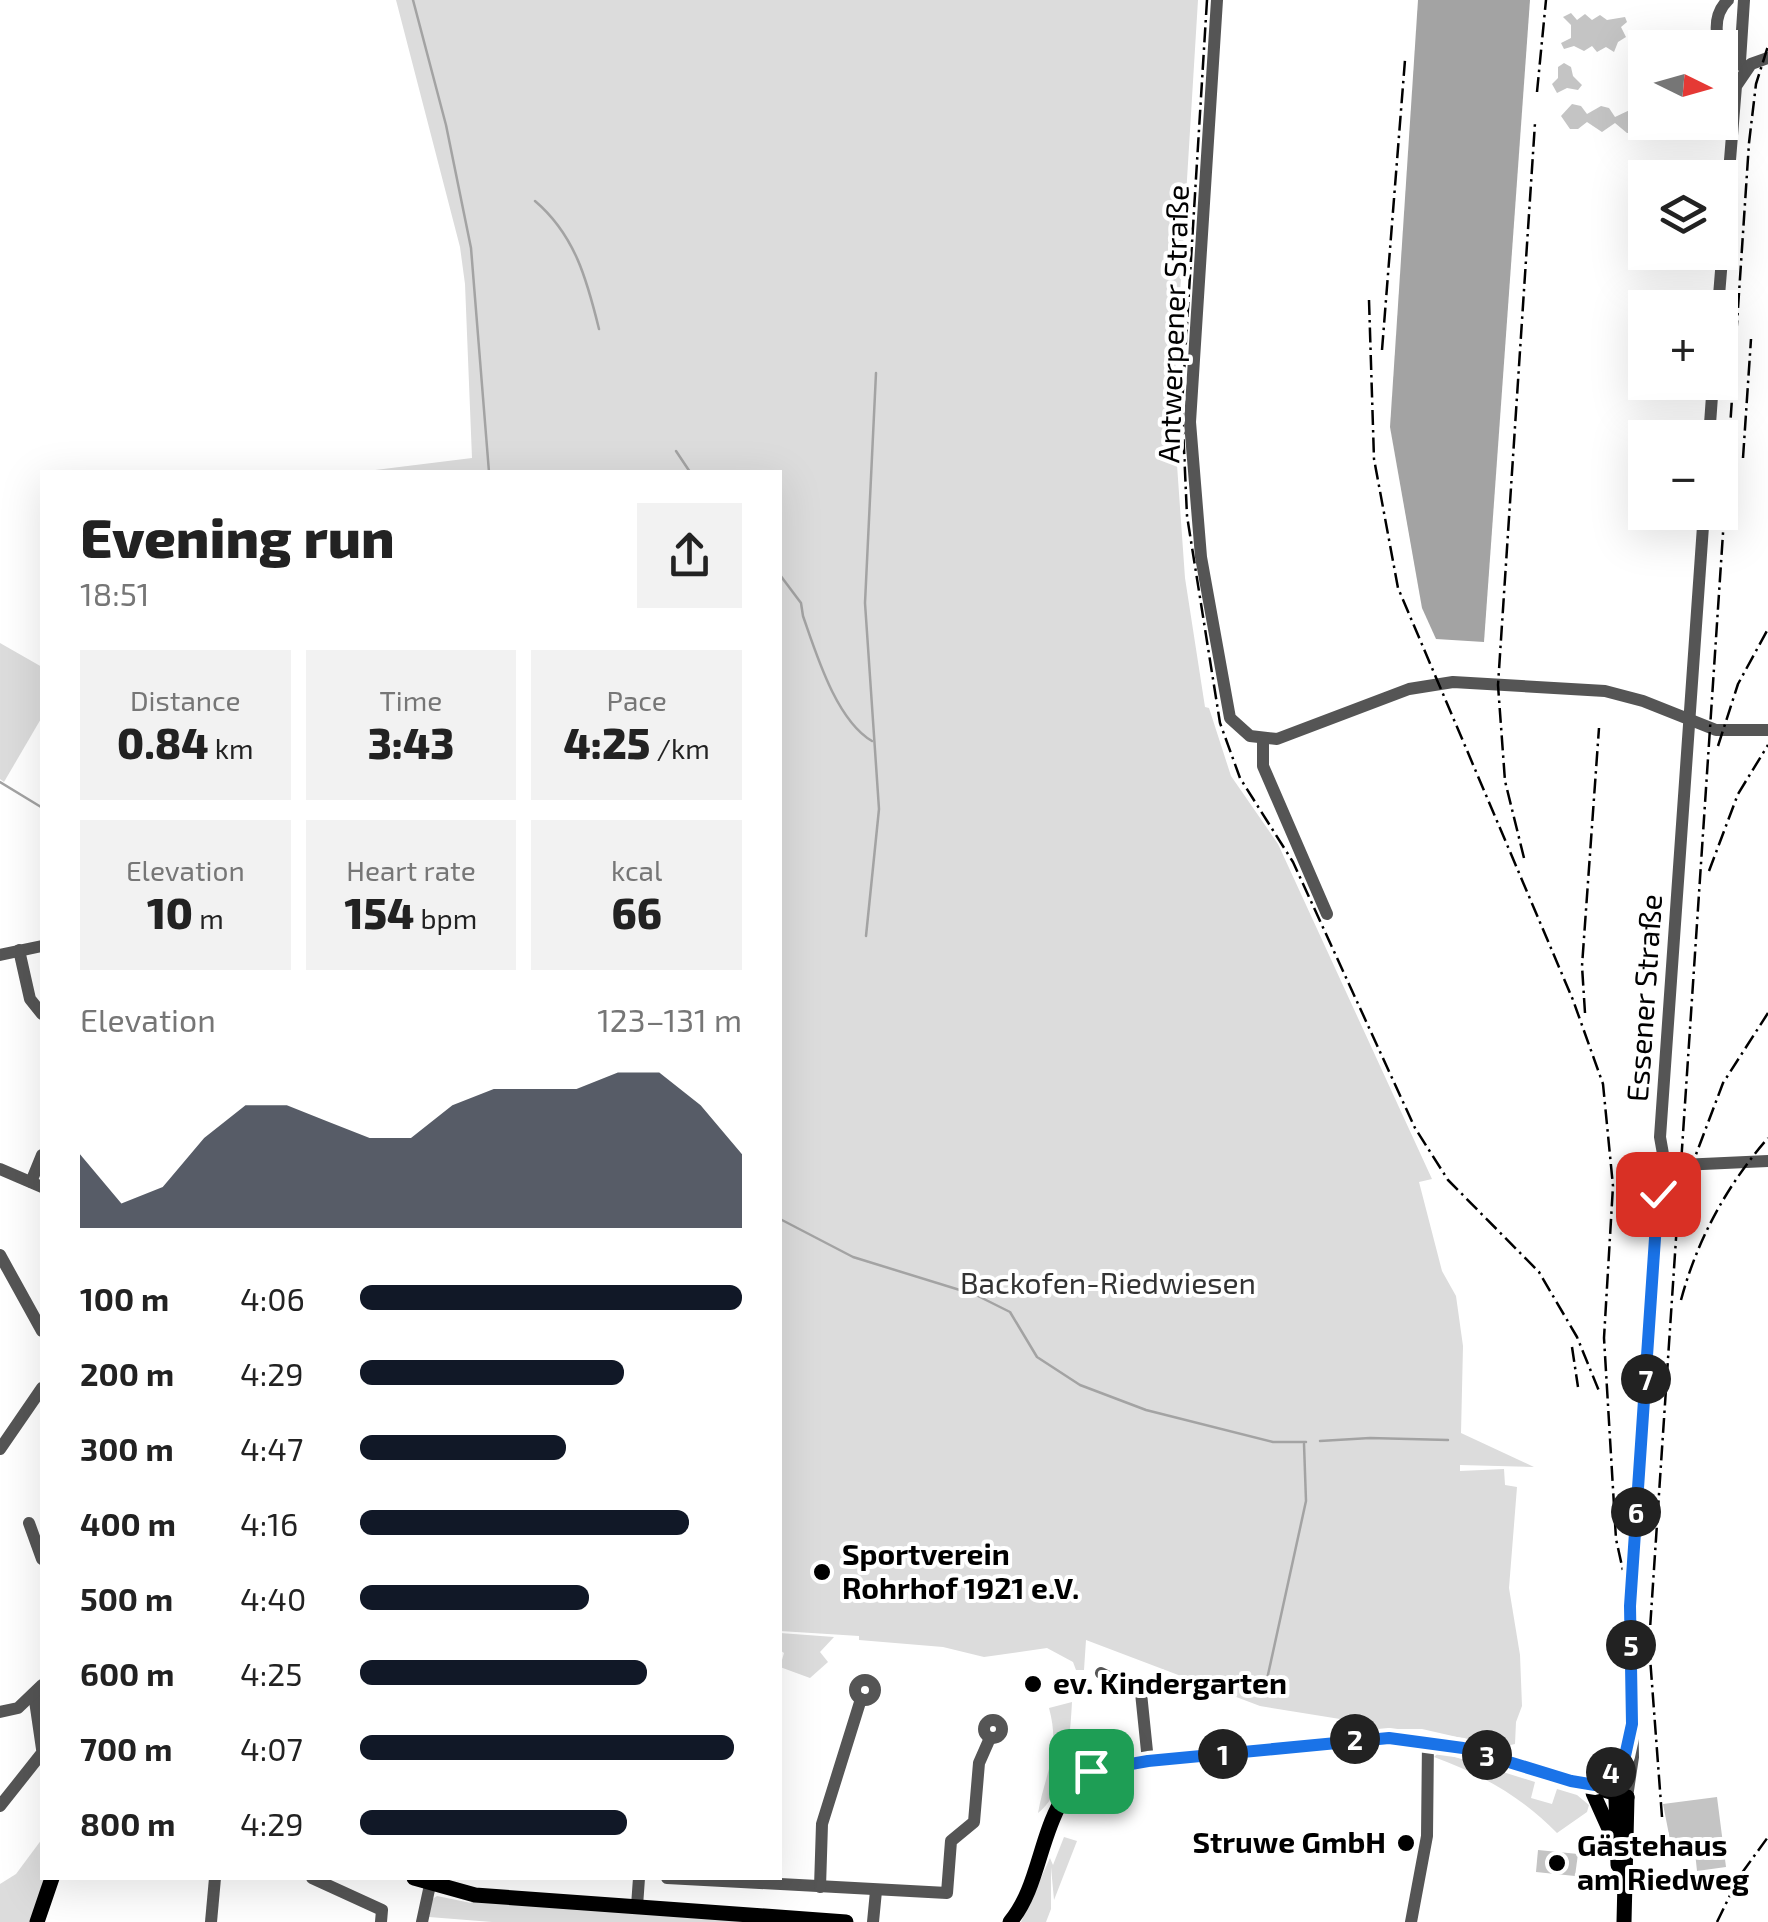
<!DOCTYPE html>
<meta charset="utf-8">
<style>
body{margin:0;font-family:"Exo 2",sans-serif;background:#f2f2f2;color:#222;height:100vh;display:flex;flex-direction:column;font-size:38px;white-space:nowrap}
*{box-sizing:border-box;margin:0}
p{font-size:32px;color:#767676}
.icon{flex:none;width:55px;height:55px;fill:none;stroke:currentColor;stroke-width:2;stroke-linecap:round;stroke-linejoin:round}
.map{position:relative;flex:1;overflow:hidden}
.drawer{position:absolute;left:40px;top:470px;width:742px;height:1410px;display:flex;flex-direction:column;background:#fff;border-radius:0px;box-shadow:0 10px 40px #0002}
.drawer>*{flex:none}
.needle{width:65px;rotate:95deg}
.fabs{position:absolute;left:1628px;top:30px;display:grid;gap:20px}
.fabs a{display:grid;place-items:center;width:110px;height:110px;border-radius:0px;background:#fff;box-shadow:0 10px 40px #0002;font-size:50px}
.pin{position:absolute;display:grid;place-items:center;width:85px;height:85px;color:#fff;margin:-42px;border-radius:20px;box-shadow:0 5px 15px #0006}
.km{position:absolute;width:50px;height:50px;margin:-25px;border-radius:50%;background:#222;color:#fff;font-size:28px;line-height:50px;text-align:center}
.round{display:grid;place-items:center;flex:none;width:105px;height:105px;border-radius:0px;background:#f2f2f2}
.head{display:flex;align-items:center;justify-content:space-between;height:170px;padding:0 40px}
h1{font-size:55px;font-weight:800;line-height:75px}
.figures{display:grid;grid-template-columns:repeat(3,1fr);gap:15px;height:170px;padding:10px 40px}
.figures div{display:grid;align-content:center;border-radius:0px;background:#f2f2f2;text-align:center}
.figures b{font-size:42px;font-weight:800}
.figures small{font-size:28px;font-weight:400}
.figures p{font-size:28px}
.chart{height:280px;padding:20px 40px}
.chart p{display:flex;justify-content:space-between}
.chart svg{width:100%;height:180px;margin-top:10px;fill:#111827;opacity:.7}
ul{padding:0 40px;list-style:none;font-size:32px}
li{display:grid;grid-template-columns:160px 120px 1fr;align-items:center;height:75px}
li i{height:25px;border-radius:12px;background:#111827}
.map>svg:first-child{display:block}
.green{fill:#dcdcdc}
.water{fill:#a3a3a3}
.lines{fill:none;stroke-linecap:round;stroke-linejoin:round}
.stream{stroke:#a3a3a3;stroke-width:2.5}
.building{fill:#c4c4c4}
.minor{stroke:#555;stroke-width:12}
.major{stroke:#000;stroke-width:15}
.rail{stroke:#000;stroke-width:2.5;stroke-dasharray:15 5 2.5 5;stroke-linecap:butt}
.route-casing{stroke:#fff;stroke-width:20}
.route{stroke:#1a73e8;stroke-width:12}
.poi-dot{fill:#000;stroke:#fff;stroke-width:4}
.labels{text-anchor:middle;stroke-width:8;stroke-linejoin:round;paint-order:stroke}
.street-label{font-size:30px;fill:#000;stroke:#fff}
.park-label{font-size:30px;fill:#333;stroke:#fff}
.poi-label{font-size:30px;font-weight:bold;fill:#000;stroke:#fff;text-anchor:start}
</style>
<div class="map">
<svg width="1768" height="1922" viewBox="0 0 1768 1922">
<rect width="100%" height="100%" fill="#fff"/>
<g class="green">
<path d="M396 0H1198L1173 408 1185 578 1205 707 1209 708 1231 776 1278 844 1432 1179 1419 1182 1442 1271 1456 1296 1463 1346 1461 1433 1534 1467 1460 1465V1471L1504 1469 1505 1485 1517 1487 1509 1588 1520 1655 1522 1706 1516 1722 1515 1744 1501 1747 1422 1729H1345L1340 1719 1260 1706 1086 1640 1084 1670H1076L1073 1662 1047 1648 984 1657 943 1647 859 1640V1636L780 1631V472H359L472 458 465 284 460 247Z"/>
<path d="M0 643 42 667V717L4 782 0 779Z"/>
<path d="M780 1633 834 1637 820 1652 828 1662 810 1678 780 1667 784 1653 780 1650Z"/>
<path d="M1072 1702C1070 1737 1067 1790 1038 1813 1045 1773 1061 1752 1049 1708Z"/>
<path d="M1439 1752 1535 1782 1531 1798 1552 1804 1557 1789 1577 1795 1589 1805 1587 1812 1557 1833C1522 1797 1481 1774 1434 1757Z"/>
<path d="M1064 1837 1077 1841 1054 1900 1051 1867V1909L1046 1922H1021L1050 1858 1053 1865Z"/>
<path d="M42 1839 44 1878 31 1922H0V1884L16 1874Z"/>
<path d="M437 1896 471 1903 473 1899 785 1922H492L429 1917 431 1900Z"/>
</g>
<path class="water" d="M1418 0H1530L1484 642 1436 639 1422 608 1390 427Z"/>
<g class="lines">
<g class="stream">
<path d="M413 0 446 125 471 248 489 472"/>
<path d="M535 201C575 235 587 280 599 329"/>
<path d="M676 451 690 472"/>
<path d="M780 575 801 603 803 616C816 653 836 720 872 741"/>
<path d="M0 782 41 807"/>
<path d="M866 936 879 809 865 603 876 373"/>
<path d="M780 1219 853 1257 976 1295 1010 1312 1037 1357 1080 1385 1146 1410 1273 1442H1306"/>
<path d="M1320 1441 1370 1438 1448 1440"/>
<path d="M1264 1693 1306 1501 1304 1444"/>
</g>
</g>
<g class="building">
<path d="M1571 13 1577 20 1585 14 1592 20 1600 15 1607 20 1625 17 1627 22 1621 27 1626 37 1618 42 1614 52 1606 47 1597 52 1592 46 1584 51 1574 46 1564 49 1561 43 1571 38V25L1563 17Z"/>
<path d="M1564 63 1571 67 1573 76 1582 85 1578 90 1567 88 1557 93 1552 84 1558 78V67Z"/>
<path d="M1572 104 1581 106 1587 114 1601 106 1609 108 1615 117 1634 108 1644 122H1673L1668 133 1660 136 1644 125 1636 133H1627L1615 123 1602 132 1587 122 1578 129H1570L1561 116Z"/>
<path d="M1717 1797 1726 1867 1697 1871 1695 1852 1673 1855 1663 1804Z"/>
<path d="M1538 1850 1578 1854 1575 1876 1536 1872Z"/>
</g>
<g class="lines">
<g class="minor">
<path d="M1217 0 1190 422 1201 557 1230 718 1250 736 1277 739 1409 689 1453 682 1605 691 1643 701 1716 730H1768"/>
<path d="M1728 0C1705 22 1723 54 1730 80L1736 86"/>
<path d="M1744 0 1740 61 1745 70"/>
<path d="M1718 308 1736 86 1751 64 1768 58"/>
<path d="M1709 438 1713 382"/>
<path d="M1263 740V766L1327 914"/>
<path d="M19 950 30 999 42 1014"/>
<path d="M0 955 42 946"/>
<path d="M0 1169 42 1187"/>
<path d="M1666 1171 1681 1165 1768 1161"/>
<path d="M31 1182 42 1155"/>
<path d="M0 1255 42 1331"/>
<path d="M0 1449 42 1388"/>
<path d="M29 1523 42 1559"/>
<path d="M1101 1673 1141 1693 1148 1761"/>
<circle cx="865" cy="1690" r="10"/>
<path d="M34 1694 42 1749"/>
<path d="M0 1712 18 1708 42 1685"/>
<circle cx="993" cy="1729" r="9"/>
<path d="M1627 1797 1633 1757 1630 1607 1658 1194 1666 1171 1660 1137 1704 512"/>
<path d="M1616 1799 1625 1756"/>
<path d="M0 1806 42 1753"/>
<path d="M312 1878 382 1910 381 1922"/>
<path d="M667 1878 947 1893 951 1841 974 1822 979 1763 990 1738"/>
<path d="M820 1887 822 1824 861 1699"/>
<path d="M637 1906 639 1878"/>
<path d="M211 1922 215 1878"/>
<path d="M422 1922 430 1885"/>
<path d="M873 1922 876 1891"/>
<path d="M1411 1922 1427 1836 1428 1741"/>
</g>
<g class="major">
<path d="M1595 1785 1625 1755"/>
<path d="M1593 1793 1610 1831"/>
<path d="M1616 1799 1618 1865"/>
<path d="M414 1878 475 1895 846 1922"/>
<path d="M37 1922 52 1878"/>
<path d="M1010 1922C1049 1876 1037 1791 1102 1767L1389 1738 1463 1747 1627 1797"/>
<path d="M1624 1922 1627 1797"/>
</g>
<g class="rail">
<path d="M1207 0 1182 405 1187 516 1220 723 1240 778 1293 862 1415 1128 1448 1180 1539 1272 1577 1337 1599 1391"/>
<path d="M1537 92 1546 0"/>
<path d="M1369 300 1374 459 1398 588 1573 1000 1603 1084 1613 1186 1604 1338 1616 1539 1641 1652"/>
<path d="M1382 350 1405 60"/>
<path d="M1743 458 1751 339"/>
<path d="M1718 746 1738 684 1768 629"/>
<path d="M1524 858 1505 781 1498 685 1535 123"/>
<path d="M1709 871 1738 794 1768 745"/>
<path d="M1585 1013 1582 966 1599 728"/>
<path d="M1689 1173 1723 1083 1768 1013"/>
<path d="M1681 1300C1697 1240 1727 1185 1768 1138"/>
<path d="M1572 1347 1578 1387"/>
<path d="M1662 1817 1649 1644 1749 143 1756 84 1768 46"/>
<path d="M1717 1922 1739 1877 1768 1837"/>
</g>
</g>
<g class="lines">
<g class="route-casing">
<path id="route" d="M1091 1771 1148 1761 1389 1738 1463 1748 1571 1781 1595 1785 1625 1756 1632 1724 1630 1606 1658 1194"/>
</g>
<use href="#route" class="route"/>
</g>
<g class="poi-dot">
<circle cx="822" cy="1572" r="10"/>
<circle cx="1033" cy="1684" r="10"/>
<circle cx="1406" cy="1843" r="10"/>
<circle cx="1557" cy="1863" r="10"/>
</g>
<g class="labels">
<g class="street-label">
<text transform="translate(1174 324) rotate(-88)" y="10">Antwerpener Straße</text>
<text transform="translate(1645 998) rotate(-86)" y="10">Essener Straße</text>
</g>
<g class="park-label">
<text x="1108" y="1294">Backofen-Riedwiesen</text>
</g>
<g class="poi-label">
<text x="842" y="1565">Sportverein<tspan x="842" dy="34">Rohrhof 1921 e.V.</tspan></text>
<text x="1053" y="1694">ev. Kindergarten</text>
<text x="1386" y="1853" text-anchor="end">Struwe GmbH</text>
<text x="1577" y="1856">Gästehaus<tspan x="1577" dy="34">am Riedweg</tspan></text>
</g>
</g>
</svg>
<div class="fabs">
<a><svg class="needle" viewBox="-14 -14 28 28"><path d="M0-13l5 13h-10z" fill="#e53935"/><path d="M0 13l5-13h-10z" fill="#767676"/></svg></a>
<a><svg class="icon" aria-label="layers" viewBox="0 0 24 24"><path d="M12 4l9 5-9 5-9-5zM3 14l9 5 9-5"/></svg></a>
<a>+</a>
<a>−</a>
</div>
<div class="pin" style="left:1091px;top:1771px;background:#1e9e55"><svg class="icon" aria-label="arrive" viewBox="0 0 24 24"><path d="M6 21V4h12l-3 4 3 4H6"/></svg></div>
<div class="pin" style="left:1658px;top:1194px;background:#d93025"><svg class="icon" aria-label="check" viewBox="0 0 24 24"><path d="M5 12l5 5 9-10"/></svg></div>
<b class="km" style="left:1223px;top:1754px">1</b>
<b class="km" style="left:1355px;top:1739px">2</b>
<b class="km" style="left:1487px;top:1755px">3</b>
<b class="km" style="left:1611px;top:1772px">4</b>
<b class="km" style="left:1631px;top:1645px">5</b>
<b class="km" style="left:1636px;top:1512px">6</b>
<b class="km" style="left:1646px;top:1379px">7</b>
<section class="drawer">
<div class="head"><div><h1>Evening run</h1><p>18:51</p></div><a class="round"><svg class="icon" aria-label="share" viewBox="0 0 24 24"><path d="M12 15V3M7 8l5-5 5 5M5 13v7h14v-7"/></svg></a></div>
<div class="figures">
<div><p>Distance</p><b>0.84<small> km</small></b></div>
<div><p>Time</p><b>3:43</b></div>
<div><p>Pace</p><b>4:25<small> /km</small></b></div>
</div>
<div class="figures">
<div><p>Elevation</p><b>10<small> m</small></b></div>
<div><p>Heart rate</p><b>154<small> bpm</small></b></div>
<div><p>kcal</p><b>66</b></div>
</div>
<div class="chart"><p><span>Elevation</span>123–131 m</p>
<svg viewBox="0 0 160 44" preserveAspectRatio="none"><path d="M0 44V26L10 38L20 34L30 22L40 14L50 14L60 18L70 22L80 22L90 14L100 10L110 10L120 10L130 6L140 6L150 14L160 26V44z"/></svg>
</div>
<ul>
<li><b>100 m</b>4:06<i style="width:100%"></i></li>
<li><b>200 m</b>4:29<i style="width:69%"></i></li>
<li><b>300 m</b>4:47<i style="width:54%"></i></li>
<li><b>400 m</b>4:16<i style="width:86%"></i></li>
<li><b>500 m</b>4:40<i style="width:60%"></i></li>
<li><b>600 m</b>4:25<i style="width:75%"></i></li>
<li><b>700 m</b>4:07<i style="width:98%"></i></li>
<li><b>800 m</b>4:29<i style="width:70%"></i></li>
</ul>
</section>
</div>
